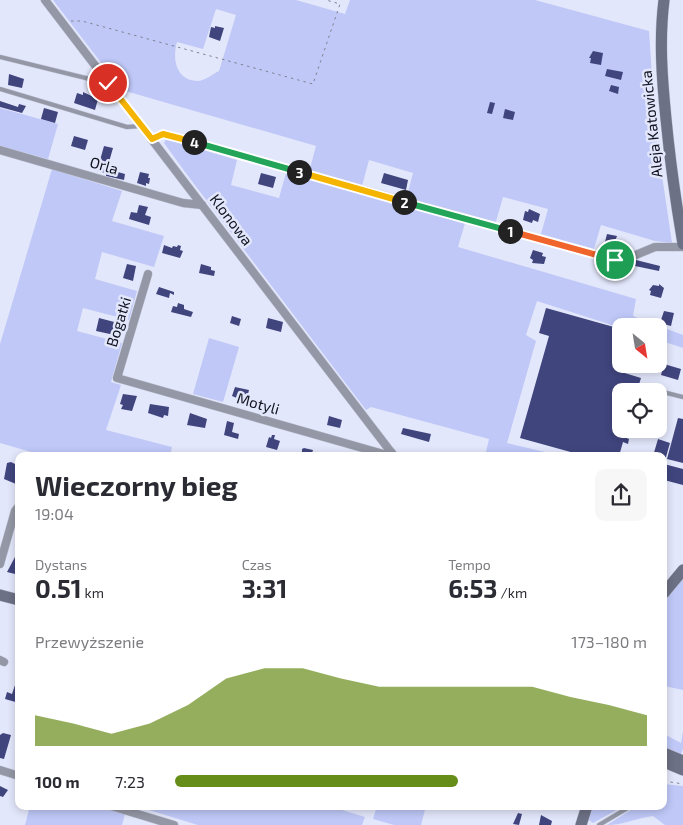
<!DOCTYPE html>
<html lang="pl">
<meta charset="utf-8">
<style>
body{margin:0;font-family:"Exo 2",sans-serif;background:#f7f7f7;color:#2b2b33;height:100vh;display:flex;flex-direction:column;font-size:19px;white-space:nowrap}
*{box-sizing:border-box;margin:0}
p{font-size:16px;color:#7c7c81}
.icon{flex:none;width:28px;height:28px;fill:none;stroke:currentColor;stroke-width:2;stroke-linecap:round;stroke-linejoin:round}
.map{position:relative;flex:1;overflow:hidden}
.side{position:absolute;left:15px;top:452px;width:652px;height:358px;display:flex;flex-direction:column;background:#fff;border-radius:10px;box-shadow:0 2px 8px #0003}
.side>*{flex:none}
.needle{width:32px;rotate:150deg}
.controls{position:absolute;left:612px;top:318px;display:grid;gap:10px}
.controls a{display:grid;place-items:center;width:55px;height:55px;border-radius:10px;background:#fff;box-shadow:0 2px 8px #0003;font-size:25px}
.pin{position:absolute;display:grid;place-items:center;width:42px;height:42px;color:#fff;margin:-21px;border:2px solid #fff;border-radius:50%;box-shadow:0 1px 5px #0007}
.km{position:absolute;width:25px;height:25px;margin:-12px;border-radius:50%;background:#222;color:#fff;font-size:14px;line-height:25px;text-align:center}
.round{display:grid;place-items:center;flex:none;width:52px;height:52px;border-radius:10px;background:#f7f7f7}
.overview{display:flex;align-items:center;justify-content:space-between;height:85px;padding:0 20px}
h1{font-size:28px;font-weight:700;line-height:38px}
.stats{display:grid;grid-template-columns:repeat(3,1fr);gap:8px;height:85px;padding:5px 20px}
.stats div{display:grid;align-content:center}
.stats b{font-size:25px;font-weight:700}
.stats small{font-size:14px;font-weight:400}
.stats p{font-size:14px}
.chart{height:140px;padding:10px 20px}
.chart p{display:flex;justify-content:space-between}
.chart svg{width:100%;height:90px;margin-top:5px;fill:#678d19;opacity:.7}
ul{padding:0 20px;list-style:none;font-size:16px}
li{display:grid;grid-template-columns:80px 60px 1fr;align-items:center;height:38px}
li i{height:12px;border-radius:6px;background:#678d19}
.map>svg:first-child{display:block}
.green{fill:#bfc8f7;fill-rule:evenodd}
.building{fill:#40457e}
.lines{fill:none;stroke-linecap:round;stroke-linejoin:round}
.lane-casing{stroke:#c1c5d8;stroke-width:5}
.street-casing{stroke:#c1c5d8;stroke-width:9}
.secondary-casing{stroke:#c1c5d8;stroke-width:12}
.path{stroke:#818494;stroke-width:1;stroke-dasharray:2.5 4;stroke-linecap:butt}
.lane{stroke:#9497a5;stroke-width:4}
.street{stroke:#9497a5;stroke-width:8}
.secondary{stroke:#6d7185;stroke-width:11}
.split-1-casing{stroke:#fff;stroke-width:10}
.split-2-casing{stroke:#fff;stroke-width:10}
.split-3-casing{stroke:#fff;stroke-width:10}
.split-4-casing{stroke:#fff;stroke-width:10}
.split-5-casing{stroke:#fff;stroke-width:10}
.split-1{stroke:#f0652b;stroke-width:6}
.split-2{stroke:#22a559;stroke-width:6}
.split-3{stroke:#f5b400;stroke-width:6}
.split-4{stroke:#22a559;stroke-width:6}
.split-5{stroke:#f5b400;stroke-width:6}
.labels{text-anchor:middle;stroke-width:5;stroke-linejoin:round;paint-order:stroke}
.street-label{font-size:15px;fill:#10121e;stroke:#e3e7fb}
</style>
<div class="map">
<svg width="683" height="825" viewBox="0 0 683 825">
<rect width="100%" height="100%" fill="#e3e7fb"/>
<g class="green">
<path d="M53 0H296L345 14 350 0H535L649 31 656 135 672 243 655 241 601 225 594 249 541 234 548 209 503 197 495 225 406 200 413 173 369 160 362 186 309 172 316 146 122 90ZM216 9 236 15 219 71C213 74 204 81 198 81 176 81 172 59 177 42L203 49Z"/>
<path d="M0 108 58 124 48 159 0 146Z"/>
<path d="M166 139 237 160 231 185 279 198 286 173 465 223 458 247 636 299 633 316 683 335V348L659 340V326H621V328L537 301 526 335 536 341 507 443 549 453V456H485L489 439 371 407 366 410 188 176 164 143Z"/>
<path d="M52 169 122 191 112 221 164 236 154 267 102 252 95 279 137 291 129 320 83 308 77 331 122 343 111 382 121 385 106 430 172 447 170 456H45L0 443V344Z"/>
<path d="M209 338 239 347 223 402 193 394Z"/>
<path d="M683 576V690L664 686V600Z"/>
<path d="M683 731V749L680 757 664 747V734L681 743Z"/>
<path d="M664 784 683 786V825H665L653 816C637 818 623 825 607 825L637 806H664Z"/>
<path d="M30 806H99L125 814 122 825H25Z"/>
<path d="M136 806H329L365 817 362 825H198Z"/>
<path d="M377 806H426L421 825H394L373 819Z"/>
<path d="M592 806H624L593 823 589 820Z"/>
</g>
<g class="building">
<path d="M215 26 224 28 220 41 209 37 211 27 215 28Z"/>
<path d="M593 51 603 53 601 65 590 63 591 58H589Z"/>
<path d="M607 69 623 72 621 80 605 76Z"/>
<path d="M9 74 24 79 22 88 8 85Z"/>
<path d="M611 85 619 87 618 94 609 91Z"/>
<path d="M83 92 98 99 95 110 74 103 77 93 83 95Z"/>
<path d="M0 101 18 107 19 104 26 106 22 113 0 107Z"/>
<path d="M490 102 495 103 492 114 487 113Z"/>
<path d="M44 108 58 112 55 123 41 119Z"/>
<path d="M505 109 515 112 513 120 503 118Z"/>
<path d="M74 136 88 140 85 150 71 146Z"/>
<path d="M104 146 113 148 107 169 125 174 124 180 106 176V173L97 171Z"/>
<path d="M140 172 149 174 148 178H150L149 184 146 183V186L137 183Z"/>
<path d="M261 173 276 177 273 188 258 184Z"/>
<path d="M384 173 408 180 406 190 381 183Z"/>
<path d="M139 205 148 207 145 215 151 217 149 225 129 219 131 212 137 213Z"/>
<path d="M529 209 540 214 538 222 533 220 532 223 523 220 525 211 528 212Z"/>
<path d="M607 234 617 236 614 244 607 245 608 243 605 242Z"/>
<path d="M164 245 172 248 173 246 177 247 178 245 181 246 180 250 183 251 180 258 162 253Z"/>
<path d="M533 250 543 253 542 256 546 257 544 264 532 263 533 260 530 258Z"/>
<path d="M636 260 660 266 659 271 635 266Z"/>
<path d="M127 264 136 266 133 281 123 278Z"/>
<path d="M201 264 211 267V270L215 271 214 276 199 273Z"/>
<path d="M659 284 664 288 661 298 650 295 651 291 649 290 653 285 659 286Z"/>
<path d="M159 287 174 292V295L170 293 169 298 156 294Z"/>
<path d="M178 303 184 305V309L193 312 191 317 171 312 173 306 177 307Z"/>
<path d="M546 308 621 329V359L618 371 641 378 637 391H621V429H627L624 437 629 439 628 444 623 442 619 456H585L520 438 549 336 539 333Z"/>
<path d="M664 311 674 313 671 326 660 323Z"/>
<path d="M232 316 241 319 239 326 230 323Z"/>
<path d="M99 318 122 324 119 336 96 331Z"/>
<path d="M268 318 283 322 281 332 266 328Z"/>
<path d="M664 364 681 369 678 380 661 375Z"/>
<path d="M235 387 249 390 246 402 232 396Z"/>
<path d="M123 394 137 396 132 411 121 409 123 405 120 404Z"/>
<path d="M150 404 169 407 168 416 164 415 163 418 148 413Z"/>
<path d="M190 413 207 419 205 428 187 425Z"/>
<path d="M329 416 342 420 340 428 327 425Z"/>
<path d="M678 418 683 419V463L667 459Z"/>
<path d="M227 421 234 423 232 432 239 434 238 439 224 435Z"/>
<path d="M403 428 431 434 429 442 401 434Z"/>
<path d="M272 435H275L274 439 280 441 277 450 266 447 269 437 271 438Z"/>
<path d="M658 439 670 443 664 464V456H653Z"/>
<path d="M304 448 313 450 311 456H302V449Z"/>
<path d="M11 462 19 466 15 476 18 477 16 484 4 479 7 463Z"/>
<path d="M664 464 683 469V485L664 480Z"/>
<path d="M15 557 19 558V575L7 572Z"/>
<path d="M15 685 19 686V703L5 699 7 692 12 694Z"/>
<path d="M3 733 11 735 4 759 0 758V735Z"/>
<path d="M0 786 8 790 3 797 0 796Z"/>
<path d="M518 813 522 814 519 825 513 824Z"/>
<path d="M541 815 552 821 551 825H539Z"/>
</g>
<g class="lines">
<g class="lane-casing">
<g id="lane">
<path d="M0 57 106 83"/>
<path d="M0 89 127 127 141 126"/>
<path d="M645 388 658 391"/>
<path d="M659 391 683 397"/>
<path d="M599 825 631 806"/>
</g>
</g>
<g class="street-casing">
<g id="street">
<path d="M45 0 394 456"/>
<path d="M151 139 163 134 615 260 626 259 655 247H683"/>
<path d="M0 150 183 203 202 205"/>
<path d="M148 274 117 378 387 455 392 453"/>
<path d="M0 564 15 511 19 506"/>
<path d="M0 660 4 662"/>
<path d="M0 770 19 776"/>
<path d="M111 806 174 825"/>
</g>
</g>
<g class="secondary-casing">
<g id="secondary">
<path d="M664 0C659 40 662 79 666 119 670 161 676 203 683 244"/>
<path d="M664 593 683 570"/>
<path d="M0 595 19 600"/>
<path d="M664 753 683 761"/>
<path d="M664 762 683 770"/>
<path d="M581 825 587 806"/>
</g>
</g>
<g class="path">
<path d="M71 21H82L313 84 340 4 326 0"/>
<path d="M664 781 683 784"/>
</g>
<use href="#lane" class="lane"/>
<use href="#street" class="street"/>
<use href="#secondary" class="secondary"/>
</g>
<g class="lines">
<g class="split-1-casing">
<path id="split-1" d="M510 231 615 260"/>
</g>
<g class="split-2-casing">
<path id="split-2" d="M404 202 510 231"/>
</g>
<g class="split-3-casing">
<path id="split-3" d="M299 172 404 202"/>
</g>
<g class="split-4-casing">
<path id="split-4" d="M194 142 299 172"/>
</g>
<g class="split-5-casing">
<path id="split-5" d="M108 83 152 139 163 134 194 142"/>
</g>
<use href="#split-1" class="split-1"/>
<use href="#split-2" class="split-2"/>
<use href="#split-3" class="split-3"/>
<use href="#split-4" class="split-4"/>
<use href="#split-5" class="split-5"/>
</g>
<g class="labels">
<g class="street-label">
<text transform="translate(652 124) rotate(-96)" y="5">Aleja Katowicka</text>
<text transform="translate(104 166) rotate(16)" y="5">Orla</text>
<text transform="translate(231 220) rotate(53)" y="5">Klonowa</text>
<text transform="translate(119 322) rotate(-73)" y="5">Bogatki</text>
<text transform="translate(258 404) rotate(16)" y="5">Motyli</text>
</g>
</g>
</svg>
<div class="controls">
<a><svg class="needle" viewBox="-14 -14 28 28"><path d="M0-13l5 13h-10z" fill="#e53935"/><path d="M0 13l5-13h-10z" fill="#7c7c81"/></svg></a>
<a><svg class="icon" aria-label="locate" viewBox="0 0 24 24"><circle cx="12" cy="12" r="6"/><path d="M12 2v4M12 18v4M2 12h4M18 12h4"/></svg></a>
</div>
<div class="pin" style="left:615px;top:260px;background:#1e9e55"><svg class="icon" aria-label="arrive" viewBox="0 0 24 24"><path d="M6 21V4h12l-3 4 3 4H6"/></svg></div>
<div class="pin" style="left:108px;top:83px;background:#d93025"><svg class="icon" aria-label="check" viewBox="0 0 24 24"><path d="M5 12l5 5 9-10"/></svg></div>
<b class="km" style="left:510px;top:231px">1</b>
<b class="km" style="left:404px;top:202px">2</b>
<b class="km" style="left:299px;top:172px">3</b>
<b class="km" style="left:194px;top:142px">4</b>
<section class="side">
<div class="overview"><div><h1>Wieczorny bieg</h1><p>19:04</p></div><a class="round"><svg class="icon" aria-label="share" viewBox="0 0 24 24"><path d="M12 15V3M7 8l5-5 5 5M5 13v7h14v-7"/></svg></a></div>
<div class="stats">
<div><p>Dystans</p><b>0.51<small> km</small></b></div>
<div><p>Czas</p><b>3:31</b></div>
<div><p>Tempo</p><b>6:53<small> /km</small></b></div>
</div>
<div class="chart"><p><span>Przewyższenie</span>173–180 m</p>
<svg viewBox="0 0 160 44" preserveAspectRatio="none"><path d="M0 44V29L10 33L20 38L30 33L40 24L50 11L60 6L70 6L80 11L90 15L100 15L110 15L120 15L130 15L140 20L150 24L160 29V44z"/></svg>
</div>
<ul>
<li><b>100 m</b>7:23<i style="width:60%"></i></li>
</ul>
</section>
</div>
